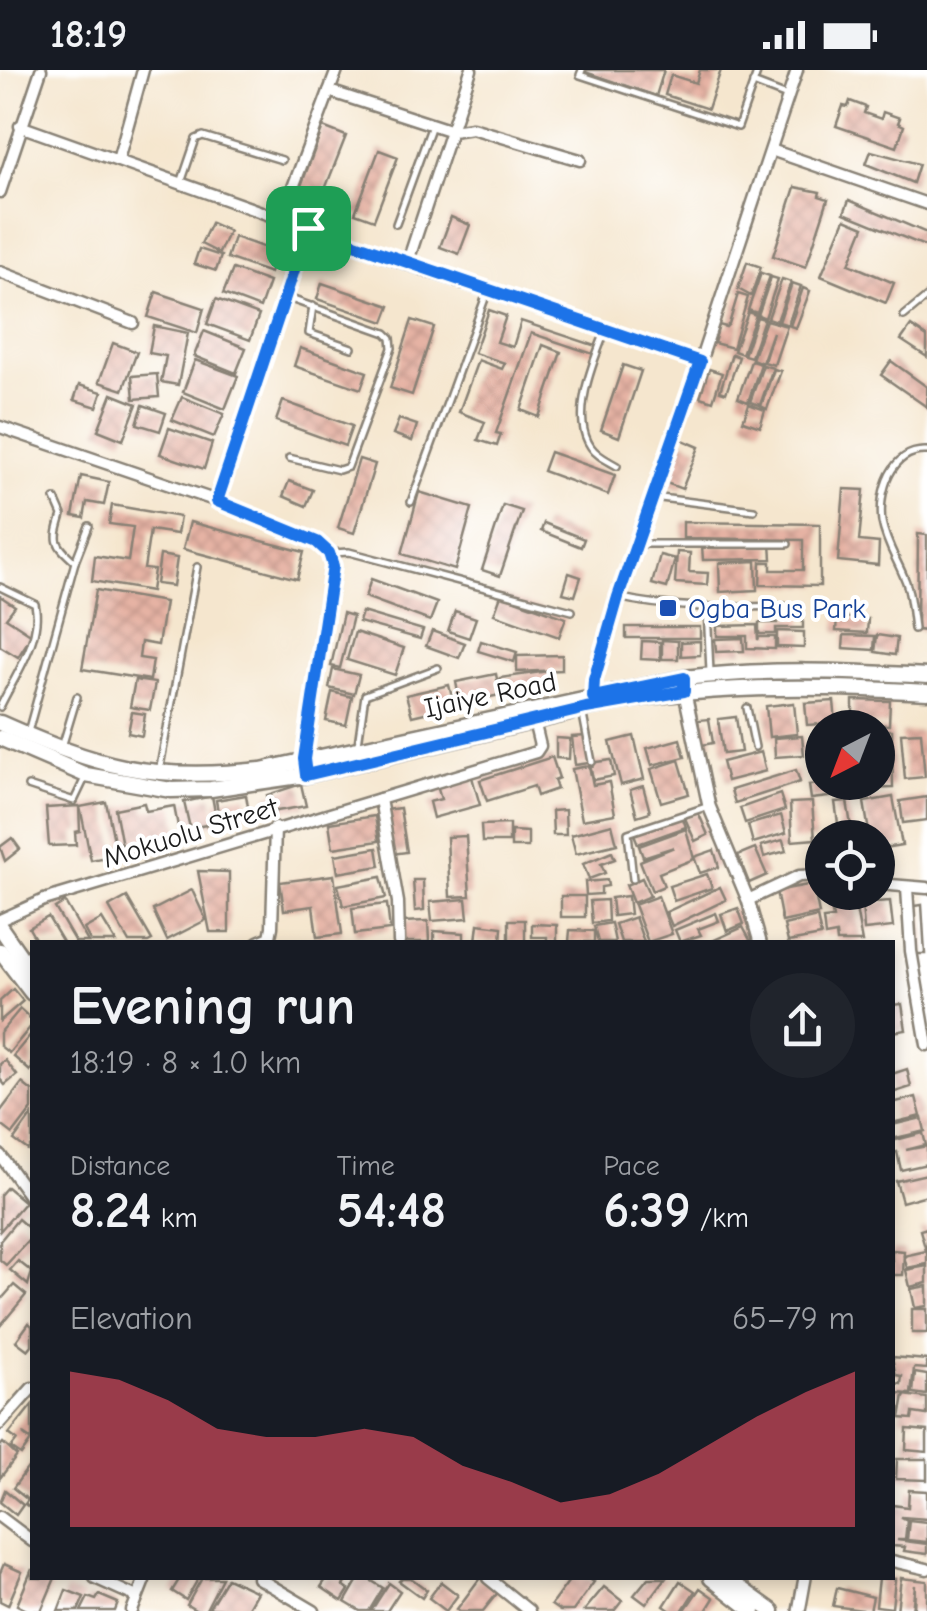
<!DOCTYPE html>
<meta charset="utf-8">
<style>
body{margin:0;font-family:"Comic Neue",sans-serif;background:#20242c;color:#f1f3f6;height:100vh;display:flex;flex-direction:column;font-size:38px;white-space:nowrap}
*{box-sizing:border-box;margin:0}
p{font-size:32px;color:#9ea1a6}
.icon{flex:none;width:55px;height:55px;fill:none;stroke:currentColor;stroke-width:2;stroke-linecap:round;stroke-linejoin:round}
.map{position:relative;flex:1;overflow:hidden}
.details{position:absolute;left:30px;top:870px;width:865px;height:640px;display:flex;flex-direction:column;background:#171b24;border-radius:0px;box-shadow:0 5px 15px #0003}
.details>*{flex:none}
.needle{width:65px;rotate:222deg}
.buttons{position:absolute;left:805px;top:640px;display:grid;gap:20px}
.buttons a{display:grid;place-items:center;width:90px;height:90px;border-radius:50%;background:#171b24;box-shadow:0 5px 15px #0003;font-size:50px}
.pin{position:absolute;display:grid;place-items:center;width:85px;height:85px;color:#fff;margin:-42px;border-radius:20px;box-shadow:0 5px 15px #0006}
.round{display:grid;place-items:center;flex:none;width:105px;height:105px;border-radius:52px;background:#20242c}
.headline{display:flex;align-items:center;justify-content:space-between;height:170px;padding:0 40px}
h1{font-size:55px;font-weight:700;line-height:75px}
.metrics{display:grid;grid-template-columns:repeat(3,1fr);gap:15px;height:170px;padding:10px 40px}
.metrics div{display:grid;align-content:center}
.metrics b{font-size:50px;font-weight:700}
.metrics small{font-size:28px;font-weight:400}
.metrics p{font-size:28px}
.chart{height:280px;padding:20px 40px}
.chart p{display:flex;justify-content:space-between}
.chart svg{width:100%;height:180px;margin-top:10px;fill:#d1495b;opacity:.7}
.status{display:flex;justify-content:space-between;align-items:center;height:70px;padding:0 50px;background:#171b24;direction:ltr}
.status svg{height:28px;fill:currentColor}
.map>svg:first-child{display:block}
.building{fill:url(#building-cross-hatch)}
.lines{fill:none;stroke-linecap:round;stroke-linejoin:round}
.service-casing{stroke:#888175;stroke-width:10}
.minor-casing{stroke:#888175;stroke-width:15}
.tertiary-casing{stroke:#888175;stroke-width:16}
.secondary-casing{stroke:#888175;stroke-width:19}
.service{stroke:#fff;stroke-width:5}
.minor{stroke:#fff;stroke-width:10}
.tertiary{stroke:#fff;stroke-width:11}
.secondary{stroke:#fff;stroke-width:14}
.route-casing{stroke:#fff;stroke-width:20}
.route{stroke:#1a73e8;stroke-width:12}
.transit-dot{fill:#1a4fb4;stroke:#fff;stroke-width:4}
.labels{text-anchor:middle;stroke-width:8;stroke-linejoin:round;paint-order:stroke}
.transit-label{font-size:28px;fill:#164399;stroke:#fff;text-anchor:start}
.street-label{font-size:28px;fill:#1c1c1c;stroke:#fff}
</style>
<div class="status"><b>18:19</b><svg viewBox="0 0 49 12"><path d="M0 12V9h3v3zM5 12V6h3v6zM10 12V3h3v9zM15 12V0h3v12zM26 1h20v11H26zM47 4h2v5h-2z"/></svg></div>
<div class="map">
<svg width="927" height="1541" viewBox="0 0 927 1541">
<defs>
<pattern id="building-cross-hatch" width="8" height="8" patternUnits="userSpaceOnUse" patternTransform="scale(2.5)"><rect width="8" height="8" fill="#e6b3a4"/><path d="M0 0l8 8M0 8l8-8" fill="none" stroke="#c5998d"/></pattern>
</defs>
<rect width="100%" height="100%" fill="#fff"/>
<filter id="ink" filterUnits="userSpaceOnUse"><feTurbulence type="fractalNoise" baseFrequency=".01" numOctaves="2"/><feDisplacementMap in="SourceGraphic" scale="20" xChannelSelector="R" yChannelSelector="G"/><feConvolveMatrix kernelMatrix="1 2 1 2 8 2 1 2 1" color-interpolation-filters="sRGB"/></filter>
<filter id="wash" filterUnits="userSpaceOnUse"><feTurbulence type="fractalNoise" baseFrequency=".0048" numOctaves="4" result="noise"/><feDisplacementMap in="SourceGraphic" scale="40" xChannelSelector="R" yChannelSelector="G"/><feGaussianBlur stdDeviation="2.25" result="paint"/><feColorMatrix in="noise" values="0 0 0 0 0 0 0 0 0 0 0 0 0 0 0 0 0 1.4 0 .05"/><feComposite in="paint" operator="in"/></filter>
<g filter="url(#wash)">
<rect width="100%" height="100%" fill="#f5e6ce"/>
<g id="blocks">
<g class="building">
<path d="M579 0H664L656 26Z"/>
<path d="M700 0H721L708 39 665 25 671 5 696 13Z"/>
<path d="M850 31 866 37 864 43 881 49 883 42 900 48 898 53 904 56 897 77 836 56 843 36 848 37Z"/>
<path d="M323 57 346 66 320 132 298 124Z"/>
<path d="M379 80 398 87 374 150 355 143Z"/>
<path d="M871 81 919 94 913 113 866 94Z"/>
<path d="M795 117 820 122 819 126 828 129 806 197 773 186Z"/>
<path d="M849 130 927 163V177L844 143Z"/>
<path d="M451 147 470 155 459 184 440 177Z"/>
<path d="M845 149 864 157 849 194 894 213 886 233 821 206Z"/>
<path d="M211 153 229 161 219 183 201 174Z"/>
<path d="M234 167 277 182 270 203 227 188Z"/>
<path d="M199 179 221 186 216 201 194 194Z"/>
<path d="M747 192 761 197 751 226 738 219Z"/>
<path d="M233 199 269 212 260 238 223 224Z"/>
<path d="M761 203 770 206 757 243 748 240Z"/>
<path d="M771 207 778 209 765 248 758 245Z"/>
<path d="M782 209 791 212 777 251 768 248Z"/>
<path d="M322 213 390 236 384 252 317 229Z"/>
<path d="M792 213 801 216 788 255 779 252Z"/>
<path d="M803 218 810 221 796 258 790 256Z"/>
<path d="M156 222 204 238 197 263 148 247Z"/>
<path d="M738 224 748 227 733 278 714 273 719 255 726 257 729 254Z"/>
<path d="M216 229 259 245 250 270 207 254Z"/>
<path d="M489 240 506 246 497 272 513 277 521 251 596 276 593 284 531 263 496 363 501 364 497 376 478 370 485 352 459 342 478 290 502 299 505 293 474 283Z"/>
<path d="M748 242 756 245 742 284 734 281Z"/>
<path d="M757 247 764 249 751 287 744 285Z"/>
<path d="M412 250 434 257 412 325 390 318Z"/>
<path d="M766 250 787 256 774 295 764 292 773 262 762 293 752 289Z"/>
<path d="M154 256 188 263 178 315 161 312 166 286 149 283Z"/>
<path d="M911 256 927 267V287L901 270Z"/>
<path d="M204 261 246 278 236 303 194 286Z"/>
<path d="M113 273 137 282 123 320 99 312Z"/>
<path d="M543 275 561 282 539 347 521 340Z"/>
<path d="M300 278 367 302 361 319 294 296Z"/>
<path d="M732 284 739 287 726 323 720 321Z"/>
<path d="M195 290 238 306 225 339 183 322Z"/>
<path d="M751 291 761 294 748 332 738 328Z"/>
<path d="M891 291 927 317V337L881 305Z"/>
<path d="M623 295 641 301 619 367 601 360Z"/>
<path d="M763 295 773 298 760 335 750 332Z"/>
<path d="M709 299 722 303 713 331 700 327Z"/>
<path d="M774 299 781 301 767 339 761 336Z"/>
<path d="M157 304 159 327 134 329 132 306Z"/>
<path d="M79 315 102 322 97 337 74 330Z"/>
<path d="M112 324 137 334 123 370 98 360Z"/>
<path d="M182 327 224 344 214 367 172 350Z"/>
<path d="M283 331 352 356 345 376 276 351Z"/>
<path d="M749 334 765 340 760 357 743 351Z"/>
<path d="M143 335 166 343 160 361 137 354Z"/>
<path d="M399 349 417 355 412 371 393 364Z"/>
<path d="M169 358 212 373 204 399 160 384Z"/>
<path d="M678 368 699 377 682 419 661 411Z"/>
<path d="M550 382 615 405 608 425 543 401Z"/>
<path d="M359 389 375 394 354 463 338 458Z"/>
<path d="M81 406 109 412 104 435 87 432 84 448 73 446Z"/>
<path d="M289 411 313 420 306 436 283 426Z"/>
<path d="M844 419 864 420 859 471 879 473 878 495 838 491Z"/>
<path d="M419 422 472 438 455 500 402 484Z"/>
<path d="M112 435 180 447 177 464 150 460 144 499 154 500 151 521 92 511 95 486 128 491 133 457 109 454Z"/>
<path d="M503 435 522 441 500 506 482 500Z"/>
<path d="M190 452 304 482 297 509 183 479Z"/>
<path d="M683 452 820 454V516L760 515 761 492H771V500H803V470L683 468Z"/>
<path d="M544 453 584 469 581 477 541 461Z"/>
<path d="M918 464 927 465V561L917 560Z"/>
<path d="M771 474 772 489 703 490 702 476Z"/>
<path d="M677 482 690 483 689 502 708 503 707 515 675 513Z"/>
<path d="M160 485 177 488 173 516 156 514Z"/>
<path d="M660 485 675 489 667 518 652 514Z"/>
<path d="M756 491 757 520 720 522 719 493Z"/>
<path d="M569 503 581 507 575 526 563 523Z"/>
<path d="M371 509 437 533 430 551 365 527Z"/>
<path d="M96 520 165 532 158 575 141 572 139 588 153 590 150 610 82 599Z"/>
<path d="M501 525 566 548 559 567 494 544Z"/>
<path d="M0 526 15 536 6 548 32 565 18 587 0 576Z"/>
<path d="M455 541 476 548 469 568 448 561Z"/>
<path d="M362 542 423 560 420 569 359 552Z"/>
<path d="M343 543 353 546 340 598 331 596Z"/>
<path d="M777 547H803V558H776V564H759V553H777Z"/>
<path d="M837 547 868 549 867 563 836 561Z"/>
<path d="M757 555 758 570 759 567H775V579L747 578V566H717V556Z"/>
<rect x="626" y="557" width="74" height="11"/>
<path d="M432 561 465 573 459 588 426 576Z"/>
<path d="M777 561 804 562V578L777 577Z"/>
<path d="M355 562 404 578 395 605 347 590Z"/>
<path d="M844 565 875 566 874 580 843 578Z"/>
<path d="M877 565 897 568 895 585 875 582Z"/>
<path d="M743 568 744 581 716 582 715 569Z"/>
<path d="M662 570 678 571V589H662Z"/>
<path d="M481 571 517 582 514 592 478 581Z"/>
<path d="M642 571 660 572V590L641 589Z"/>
<path d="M700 571V585L681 586V572Z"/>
<path d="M562 585V600L517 602V586Z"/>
<path d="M333 599 359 605 354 624 329 618Z"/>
<path d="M548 601 550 614 502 621 500 608Z"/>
<path d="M496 604 500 625 460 633 456 612Z"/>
<path d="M135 610 155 613 150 640 130 637Z"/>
<path d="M449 615 454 636 412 646 406 625Z"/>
<path d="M332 622 352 627 346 655 326 651Z"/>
<path d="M853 630 890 631 889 655 853 654Z"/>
<path d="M834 631 836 653 807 655 805 633Z"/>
<path d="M794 633 797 664 769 667 766 636Z"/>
<path d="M132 642 145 644 142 666 128 663Z"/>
<path d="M736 647 741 682 723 684 718 649Z"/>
<path d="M709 649 713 673 702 675 698 650Z"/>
<path d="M878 660H892L893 718 865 719V712H878Z"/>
<path d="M921 662 925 707 905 709 901 663Z"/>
<path d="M586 666 589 693 575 695 572 667Z"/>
<path d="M634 666 644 709 621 715 610 672Z"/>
<path d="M802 666 804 685 775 687 774 668Z"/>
<path d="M556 668 570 669 569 689 556 688Z"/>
<path d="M680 669 685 687 652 695 647 678Z"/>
<path d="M761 682 766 701 727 711 722 692Z"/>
<path d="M552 687 559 708 554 710 557 719 537 726 534 716 487 731 480 710Z"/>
<path d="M611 690 614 706 593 710 590 693Z"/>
<path d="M679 690 689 724 661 732 651 699Z"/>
<path d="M589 696 593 715 609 712 615 744 582 750 572 699Z"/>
<path d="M796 700 800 712 735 733 731 720Z"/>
<path d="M472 707 480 735 433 748 429 732 441 729 437 716Z"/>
<path d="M844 712 846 725 811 729 809 715Z"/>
<path d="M301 714 306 736 271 742 267 725Z"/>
<path d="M643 716 650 742 637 746 630 720Z"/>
<path d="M780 724 785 740 745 753 740 738Z"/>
<path d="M246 725 249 743 219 748 216 730Z"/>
<path d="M212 726 217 753 190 758 184 732Z"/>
<path d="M893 727 902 775 878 779V768H870L864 732Z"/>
<path d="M927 727V750L903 753 900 731Z"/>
<path d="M847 731 853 768H840L835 732Z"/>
<path d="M106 732 117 785 91 790 80 737Z"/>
<path d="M812 732 815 769 792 771 790 733Z"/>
<path d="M144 733 146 741 174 736 181 772 124 786 115 739Z"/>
<path d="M79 736 80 761 75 762 76 775 49 776 46 738Z"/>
<path d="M400 738 407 782 391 784 385 740Z"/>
<path d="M565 740 566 765H553L552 741Z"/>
<path d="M698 742 708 765 695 771 685 748Z"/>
<path d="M781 745 786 763 753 773 748 755Z"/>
<path d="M375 746 379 771 333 778 329 753Z"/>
<path d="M682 746 686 757 638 774 634 764Z"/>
<path d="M509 754V772H482L481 755Z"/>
<path d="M612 754 617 774 576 784 571 765Z"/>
<path d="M686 759 694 789 659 803 664 816 652 821 640 791 674 777 643 787 639 776Z"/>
<path d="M511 761 528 762V777H511Z"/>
<path d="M466 766 470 826 450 827 447 767Z"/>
<path d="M12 768 20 779 5 791 0 777Z"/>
<path d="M783 770 786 781 764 787 761 776Z"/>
<path d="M377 778 380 796 338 803 335 785Z"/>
<path d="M755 778 767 805 749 813 738 785Z"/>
<path d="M714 780 719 797 700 803 694 787Z"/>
<path d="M612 782 615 789 601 794 605 803 589 809 583 794Z"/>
<path d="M198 801 229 802V862H210Z"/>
<path d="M707 804 712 818 674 831 669 816Z"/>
<path d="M334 805 342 864 317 867 313 836 284 840 280 812Z"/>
<path d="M381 807 386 828 343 836 338 815Z"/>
<path d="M642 808 650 826 633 833 626 815Z"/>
<path d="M413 810H423L424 840 415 841Z"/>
<path d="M607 810 608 816 601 817V824L586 825 585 812Z"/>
<path d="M813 814 819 844 782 852 776 821Z"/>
<path d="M720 817 726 830 672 856 666 842Z"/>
<path d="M192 820 206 850 167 870 153 840Z"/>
<path d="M853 822 862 872H837L836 864 825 866 823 849 833 848 829 826Z"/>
<rect x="561" y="826" width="24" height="21"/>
<path d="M628 826 630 844 613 846 611 828Z"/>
<path d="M658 826 672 864 648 872 634 835Z"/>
<path d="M127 827 152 870 148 872H129L109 837Z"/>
<path d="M466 829 468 848 432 851 430 832Z"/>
<path d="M607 830 608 851 592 853 590 831Z"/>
<path d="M890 831 893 857 864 860 862 833Z"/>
<path d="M65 832 88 872H75L55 838Z"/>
<path d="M387 834 390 860 355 864 352 838Z"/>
<path d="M922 835 925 884H916L913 836Z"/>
<path d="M738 838 744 854 727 861 721 844Z"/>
<path d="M716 843 719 851 698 859 701 865 680 872 675 860Z"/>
<path d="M48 847 63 872H37L29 858Z"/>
<path d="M635 847 644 872H621L615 854Z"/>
<path d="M817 847 821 866 788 872 784 855Z"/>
<path d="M102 849 116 872H91L84 859Z"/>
<rect x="509" y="850" width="16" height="22"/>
<path d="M428 851 429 872H402L400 852Z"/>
<path d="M611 853 615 872H598L594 856Z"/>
<path d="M478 854 502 857 501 872 476 871Z"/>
<path d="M532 854 557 855V872H547V867H532Z"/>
<path d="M743 857 751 872H710Z"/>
<path d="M570 860 594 861V872H569Z"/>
<path d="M434 861 464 863V872H434Z"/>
<path d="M13 919 23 931 0 951V931Z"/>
<path d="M902 934 906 960 892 962V935Z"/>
<path d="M20 939 32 950V955L9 983 0 976V963Z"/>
<path d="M32 963V998L30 1001 13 986Z"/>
<path d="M5 990 17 1005 5 1015 0 1009V994Z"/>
<path d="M907 999 911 1017 892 1023V1004Z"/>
<path d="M22 1013 32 1021V1039L13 1064 0 1054V1042Z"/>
<path d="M916 1027 921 1046 892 1053V1033Z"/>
<path d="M32 1045V1074L28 1080 14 1070Z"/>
<path d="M922 1048 925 1061 892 1069V1055Z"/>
<path d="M923 1063 926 1075 906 1080 927 1076V1094L901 1100 897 1082 892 1083V1071Z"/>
<path d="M927 1104V1125L902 1132 896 1111Z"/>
<path d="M7 1117 25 1132 0 1161V1125Z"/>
<path d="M18 1149 32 1161V1172L29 1170 6 1195 0 1190V1171Z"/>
<path d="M927 1158V1194L907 1198 904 1186 926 1181 920 1160Z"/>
<path d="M892 1180 904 1181 903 1205H892Z"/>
<path d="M18 1191 32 1202 28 1215 10 1200Z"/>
<path d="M927 1196V1213L910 1217 906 1200Z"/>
<path d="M14 1215 26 1225 0 1256V1231Z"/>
<path d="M927 1216V1236L915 1238 911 1219Z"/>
<rect x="912" y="1239" width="15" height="24"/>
<path d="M29 1253 32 1256V1275L28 1280 16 1271Z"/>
<path d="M892 1287 927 1290V1299L914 1298 911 1324 895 1323 896 1313 901 1314 902 1306 896 1305Z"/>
<path d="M915 1303 927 1305V1325L913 1323Z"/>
<path d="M904 1325 927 1328V1345L913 1343 912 1349 900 1348Z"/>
<path d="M32 1335V1370L23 1364 31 1371 21 1385 11 1378 17 1370 9 1364Z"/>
<path d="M907 1359 927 1361V1382L906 1380Z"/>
<path d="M3 1373 17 1386 0 1408V1376Z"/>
<path d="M897 1389H927V1410L896 1409Z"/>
<path d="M32 1392V1440L25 1434 28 1430 13 1418Z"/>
<path d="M5 1420 23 1435 16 1445 0 1432Z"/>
<path d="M909 1420 927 1421V1449L901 1447 907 1450 905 1470H897L927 1474V1484L904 1481 905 1477 892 1476V1435L908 1437Z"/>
<path d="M909 1450 927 1452V1472L907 1470Z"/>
<path d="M4 1494 22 1502 8 1535 0 1531V1503Z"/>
<path d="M32 1499V1508H55L41 1541H29L17 1535Z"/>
<path d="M180 1508 198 1509 186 1530 172 1521Z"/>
<path d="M202 1508H222L205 1541H197L187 1535Z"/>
<path d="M227 1508 257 1522 246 1541 209 1538Z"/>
<path d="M327 1508H348L343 1516 349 1520 342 1531 321 1517Z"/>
<path d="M359 1508H367L383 1518 369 1541H360L345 1532Z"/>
<path d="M402 1508H411L427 1520 422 1528 399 1511Z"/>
<path d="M480 1508 499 1521 483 1541H460L457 1539Z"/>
<path d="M571 1508H587L594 1512 573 1541H560L551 1535Z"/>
<path d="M648 1508H666L646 1534 634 1525Z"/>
<path d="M879 1508 895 1509 892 1538 876 1536Z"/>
<path d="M901 1508 927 1511V1541H914L915 1515 912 1541H897Z"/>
<path d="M680 1511 695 1521 682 1541H671L664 1536Z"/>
<path d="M441 1512 458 1525 446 1541 429 1528Z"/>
<path d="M389 1513 400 1521 387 1541H371Z"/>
<path d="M604 1517 622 1531 614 1541H584Z"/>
<path d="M700 1518 714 1528 706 1541H684Z"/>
<path d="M837 1518 873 1527 870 1541 833 1536Z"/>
<path d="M66 1520 84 1527 78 1541H58Z"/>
<path d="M99 1525 118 1533 115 1541H81L88 1527 96 1530Z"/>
</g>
</g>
</g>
<g filter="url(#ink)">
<use href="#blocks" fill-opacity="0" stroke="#888175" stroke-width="2.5"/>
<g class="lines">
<g class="service-casing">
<g id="service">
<path d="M582 0 580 5 738 57 758 0"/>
<path d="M753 13 787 26"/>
<path d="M181 113 196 69 203 66 282 90"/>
<path d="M396 154 432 55"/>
<path d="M285 227 386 263 391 268 392 278 348 397 339 400 289 388"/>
<path d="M313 236 309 263 352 278"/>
<path d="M904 246 927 227"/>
<path d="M605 262C593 292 570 347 591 377 597 386 607 390 617 396"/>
<path d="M653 427 754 440"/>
<path d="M55 429 62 445C54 472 54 473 75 492"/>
<path d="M411 432 487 223"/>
<path d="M636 474H788"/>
<path d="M332 483 349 482 572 541"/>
<path d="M0 517 35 534C43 568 14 607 0 637"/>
<path d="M617 527C673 540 728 537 784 536"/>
<path d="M707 538 710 602"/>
<path d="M914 559C912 543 911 527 906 512 898 491 886 474 882 452 878 422 891 379 927 381"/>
<path d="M747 638 755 677"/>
<path d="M582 640 592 692"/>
<path d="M28 662 75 492 89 456"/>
<path d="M358 674 365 625 438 598"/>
<path d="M62 677 77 627"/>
<path d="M159 702 197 497"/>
<path d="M28 716 74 731 85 708"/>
<path d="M633 809 628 763 706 737"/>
</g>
</g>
<g class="minor-casing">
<g id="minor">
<path d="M329 21 452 61 472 58 580 90"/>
<path d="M20 56 407 194 700 292"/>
<path d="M771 80 927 134"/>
<path d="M118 90 143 0"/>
<path d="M0 122 41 0"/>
<path d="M289 128 337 0"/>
<path d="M407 194 471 0"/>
<path d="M0 202 133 253"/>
<path d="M0 357 217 431 317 472 329 483 333 496 304 694"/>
<path d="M217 431 308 159"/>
<path d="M594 631V610L617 527 700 292 797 0"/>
<path d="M380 729 398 832 399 872"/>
<path d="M878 814 927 818"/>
<path d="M907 818 911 881 927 975"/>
<path d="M748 830 799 806 822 805"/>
<path d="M0 850 44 830 536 682 540 676 534 651"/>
<path d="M258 872 270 867 272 857 275 758"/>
<path d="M0 1085 32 1129"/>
<path d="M0 1354 32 1318"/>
<path d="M0 1447 32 1471"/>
<path d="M892 1491 927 1499"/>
<path d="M95 1508 137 1527"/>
<path d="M258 1508 314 1541"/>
<path d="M488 1508 529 1541"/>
<path d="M132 1541 145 1508"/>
</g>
</g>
<g class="tertiary-casing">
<g id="tertiary">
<path d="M684 619 709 736 748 830 760 872"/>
<path d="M799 1541 805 1508"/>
</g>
</g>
<g class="secondary-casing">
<g id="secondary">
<path d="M590 637C702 614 813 615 927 622"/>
<path d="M0 653C99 697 151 712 261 700L684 608C766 598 845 601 927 606"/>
<path d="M0 668 86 705 171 720 211 719 306 705 569 643"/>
<path d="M0 857 32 903"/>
<path d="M0 881 32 923"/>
<path d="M711 1508 753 1541"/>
<path d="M726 1508 772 1541"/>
</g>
</g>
<use href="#service" class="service"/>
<use href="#minor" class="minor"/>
<use href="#tertiary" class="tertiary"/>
<use href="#secondary" class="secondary"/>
</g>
</g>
<g class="lines" filter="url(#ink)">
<g class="route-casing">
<path id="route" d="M308 158 700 292 618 527 594 610 593 627 684 608V621L586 638 306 705 304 689 333 496 329 483 317 472 217 431Z"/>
</g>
<use href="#route" class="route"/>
</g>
<rect class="transit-dot" x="658" y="528" width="20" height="20" rx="5"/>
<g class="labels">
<g class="transit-label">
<text x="688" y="548">Ogba Bus Park</text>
</g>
<g class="street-label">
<text transform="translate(490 624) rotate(-12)" y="10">Ijaiye Road</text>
<text transform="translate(190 762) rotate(-17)" y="10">Mokuolu Street</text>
</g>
</g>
</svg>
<div class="buttons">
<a><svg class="needle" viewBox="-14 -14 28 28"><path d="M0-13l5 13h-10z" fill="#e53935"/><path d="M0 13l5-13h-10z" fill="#9ea1a6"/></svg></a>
<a><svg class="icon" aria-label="locate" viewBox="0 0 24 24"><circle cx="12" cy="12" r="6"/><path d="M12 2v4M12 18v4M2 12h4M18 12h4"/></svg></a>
</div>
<div class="pin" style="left:308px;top:158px;background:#1e9e55"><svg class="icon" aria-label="arrive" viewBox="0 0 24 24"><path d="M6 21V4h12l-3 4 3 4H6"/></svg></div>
<section class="details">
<div class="headline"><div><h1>Evening run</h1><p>18:19 · 8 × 1.0 km</p></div><a class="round"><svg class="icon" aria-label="share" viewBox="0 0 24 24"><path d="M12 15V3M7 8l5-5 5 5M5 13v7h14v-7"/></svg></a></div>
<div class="metrics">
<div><p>Distance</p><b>8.24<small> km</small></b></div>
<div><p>Time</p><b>54:48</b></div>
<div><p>Pace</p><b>6:39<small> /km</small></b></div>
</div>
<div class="chart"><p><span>Elevation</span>65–79 m</p>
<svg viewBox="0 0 160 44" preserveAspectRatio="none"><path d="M0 44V6L10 8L20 13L30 20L40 22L50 22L60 20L70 22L80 29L90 33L100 38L110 36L120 31L130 24L140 17L150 11L160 6V44z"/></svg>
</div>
</section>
</div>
